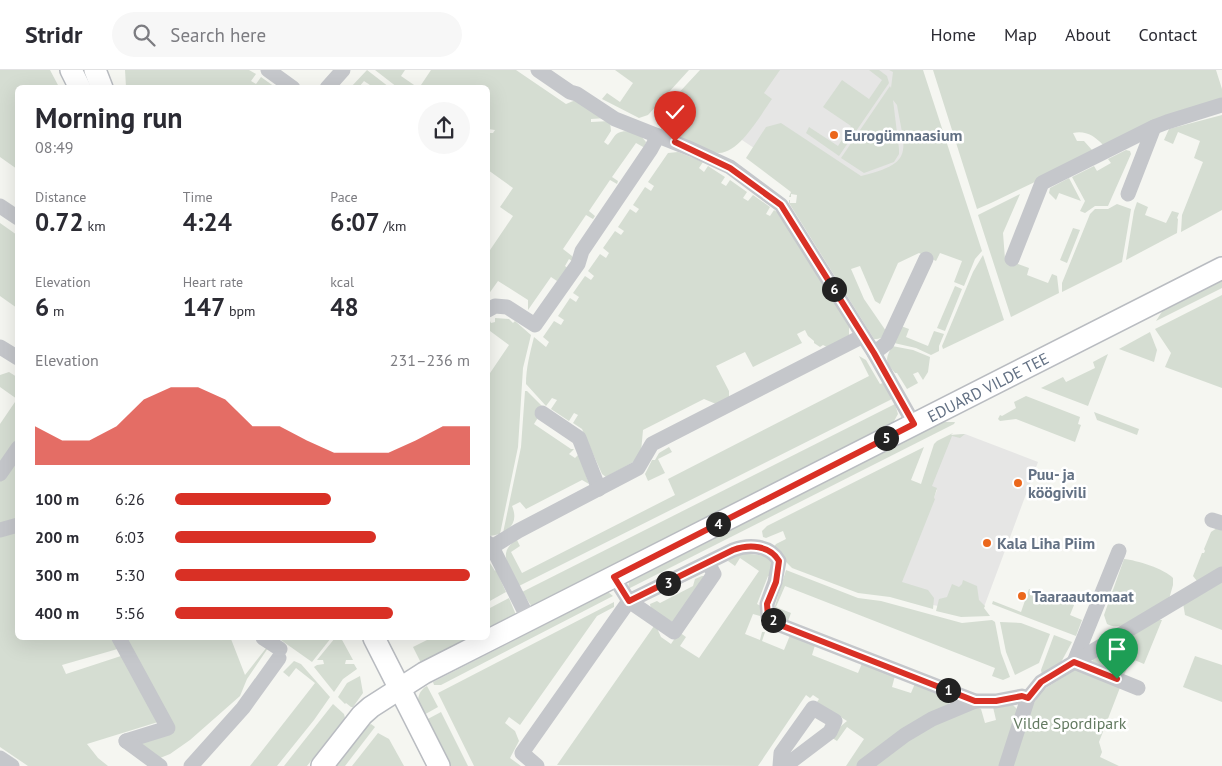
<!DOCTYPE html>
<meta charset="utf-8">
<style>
body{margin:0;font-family:"PT Sans",sans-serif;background:#f7f7f7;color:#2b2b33;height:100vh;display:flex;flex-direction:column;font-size:19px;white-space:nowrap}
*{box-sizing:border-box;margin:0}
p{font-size:16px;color:#7c7c81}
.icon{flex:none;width:28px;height:28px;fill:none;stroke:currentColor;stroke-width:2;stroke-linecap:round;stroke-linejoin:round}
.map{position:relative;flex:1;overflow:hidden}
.panel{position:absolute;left:15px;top:15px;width:475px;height:555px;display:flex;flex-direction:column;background:#fff;border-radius:8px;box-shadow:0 5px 20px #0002}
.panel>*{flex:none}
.pin{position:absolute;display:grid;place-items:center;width:42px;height:42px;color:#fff;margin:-51px -21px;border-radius:50% 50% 50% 0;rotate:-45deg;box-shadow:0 0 5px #0007}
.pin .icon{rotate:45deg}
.km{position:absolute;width:25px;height:25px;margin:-12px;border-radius:50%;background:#222;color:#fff;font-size:14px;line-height:25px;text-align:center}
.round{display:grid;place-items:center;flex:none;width:52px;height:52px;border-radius:26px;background:#f7f7f7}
.headline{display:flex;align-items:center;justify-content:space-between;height:85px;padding:0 20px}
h1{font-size:28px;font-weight:600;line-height:38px}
.metrics{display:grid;grid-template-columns:repeat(3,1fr);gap:8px;height:85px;padding:5px 20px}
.metrics div{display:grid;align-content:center}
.metrics b{font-size:25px;font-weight:600}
.metrics small{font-size:14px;font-weight:400}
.metrics p{font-size:14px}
.chart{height:140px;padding:10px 20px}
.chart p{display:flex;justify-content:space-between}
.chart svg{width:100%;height:90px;margin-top:5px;fill:#d93025;opacity:.7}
ul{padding:0 20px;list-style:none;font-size:16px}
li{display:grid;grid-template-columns:80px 60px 1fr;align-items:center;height:38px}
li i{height:12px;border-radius:6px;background:#d93025}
header{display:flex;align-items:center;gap:30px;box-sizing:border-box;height:70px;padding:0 25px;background:#fff;border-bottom:1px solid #e1e1e2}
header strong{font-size:24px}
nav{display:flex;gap:28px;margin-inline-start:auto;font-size:18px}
.search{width:350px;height:45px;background:#f7f7f7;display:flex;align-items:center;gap:12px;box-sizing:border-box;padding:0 18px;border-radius:28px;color:#7c7c81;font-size:19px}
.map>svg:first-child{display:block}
.built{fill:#e6e6e5}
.green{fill:#d5ddd2}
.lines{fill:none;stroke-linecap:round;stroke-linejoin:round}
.secondary-casing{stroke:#b9bcc1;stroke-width:24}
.street{stroke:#c5c7cb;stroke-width:15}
.secondary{stroke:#fff;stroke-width:21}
.route-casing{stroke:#fff;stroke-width:10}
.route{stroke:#d93025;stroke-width:6}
.poi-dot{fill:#eb671c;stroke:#fff;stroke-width:2}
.labels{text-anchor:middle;stroke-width:5;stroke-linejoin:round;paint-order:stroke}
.poi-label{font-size:16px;font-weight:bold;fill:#637184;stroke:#fff;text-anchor:start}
.street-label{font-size:16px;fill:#637184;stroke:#fff}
.park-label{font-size:16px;fill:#647b62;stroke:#fff}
</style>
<header>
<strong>Stridr</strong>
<div class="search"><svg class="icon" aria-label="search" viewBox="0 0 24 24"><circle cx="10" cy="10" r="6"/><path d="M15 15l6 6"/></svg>Search here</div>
<nav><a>Home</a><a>Map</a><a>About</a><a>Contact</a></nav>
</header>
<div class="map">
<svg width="1222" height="696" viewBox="0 0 1222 696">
<rect width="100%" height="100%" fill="#f5f6f1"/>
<g class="built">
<path d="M713 0H913L944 98 850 142 721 56Z"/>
<path d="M965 364 1038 392 981 545 895 527 937 420 930 417 950 365Z"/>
</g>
<g class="green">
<path d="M0 0H50L59 17 18 18 17 99 0 87Z"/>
<path d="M125 0H249L256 4 251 11 256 14 261 7 275 17H126Z"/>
<path d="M367 0 389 17H373L364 11 359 17H351Z"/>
<path d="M375 0H405L401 6 417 17H397Z"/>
<path d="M431 0H516L566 34 578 29 606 48 591 49V52L610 51 611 61 604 72 608 75C611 72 614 65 618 63 628 58 641 64 646 72L645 78 636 73 612 107 618 111 617 114 610 110 589 141 595 146 593 149 586 145 563 179 572 186 576 194 569 189 565 196 570 200 557 211 551 207 528 240V230L498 211 488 225V183L513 146 500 137 513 118 488 100V63H493L495 60 488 59V18H419Z"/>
<path d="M615 0H689L648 45 639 48 602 29 607 23 620 32 633 13Z"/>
<path d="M700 0H780L764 23 772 29C761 44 740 83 719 83 711 83 670 63 661 59L658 47 660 43Z"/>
<path d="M869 0H879L887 6 889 13 839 86 806 63 809 57 838 76 851 56 823 37 842 10 869 29 882 10Z"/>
<path d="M889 0H923L982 181 975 189 964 216 954 212 962 191 940 183 936 191 919 183 898 193 880 234 875 231 860 196 851 199 864 229 886 261C885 268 880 269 874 269L789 133V130H790V133H796L797 125 791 124V127H789L791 122 746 88 766 57 781 53 861 106C915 93 905 82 897 35L893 30 899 79V84L894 92 864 103 841 88 890 16 891 18 893 2Z"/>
<path d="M933 0H1216L1222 19V30L1103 75C1095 66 1085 60 1073 63L1077 71H1084L1092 80 1083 89 991 133 977 139Z"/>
<path d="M1222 45V140L1181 162 1182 145 1203 92 1194 88 1200 71 1178 62 1173 74 1164 70 1169 59Z"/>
<path d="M1126 80 1130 81 1131 84 1108 136H1095L1085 143 1080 141 1085 131 1072 107 1094 96 1097 101 1111 93 1108 89Z"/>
<path d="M678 82 703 92 699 98 704 102 708 96 725 107 721 113 726 116 730 110 747 122 743 128 748 131 753 125 770 137 766 144 770 146 774 140 784 147 849 255V266L827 277 823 275 820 277 814 273V271L808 266 805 260 797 264 802 273 753 297 745 282 716 296 729 321V327L716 334 704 329 643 360 641 382 637 390 606 407 602 404 582 359 573 353 578 345 574 343 569 351 551 339 557 330 552 328 546 336 526 314C526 298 530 283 534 267L546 277 549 272 543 267 554 251 561 255 564 250 558 246 570 228 576 232 579 227 573 223 585 206 591 210 594 206 588 201 600 184 606 188 609 183 603 178 615 161 621 165 624 161 618 157 630 139 636 143 639 139 633 135 645 117 651 121 654 116 648 112 668 83Z"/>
<path d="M1069 108 1081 131 1059 123 1056 130 1049 123 1050 118Z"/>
<path d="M1020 124 1003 163 1005 189 1029 198 1027 205 1048 213 1052 204 1057 206 1059 223 1011 247 978 145Z"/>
<path d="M1137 132 1148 137 1145 145 1166 153 1172 141 1179 143 1177 148 1178 149 1177 163 1126 190 1134 141Z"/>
<path d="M1117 134 1131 139 1122 192 1062 222V213L1090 144 1095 139H1108Z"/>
<path d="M0 153 17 165V238L0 226Z"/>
<path d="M1073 158 1080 160 1067 193 1060 190Z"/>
<path d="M983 185 1004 250 943 279 942 276 973 202Z"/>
<path d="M1222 210V218L1156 251 1163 240Z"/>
<path d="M955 216 962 219 945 261 937 258Z"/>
<path d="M1222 225V318L1165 297 1171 283 1155 259Z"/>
<path d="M495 248 509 249 513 253 515 251 531 265 523 298 518 377 500 464 490 466V459H488V306L509 275 490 261 488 263V250L489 249 491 253 495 252Z"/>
<path d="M901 256 909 259 906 267 928 276 934 261 944 264 939 276V281L931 285 916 278 894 273Z"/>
<path d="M1150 262 1157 280 1154 292 1119 279Z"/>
<path d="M892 276 913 280 930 287 928 302 923 310 918 302 913 304 918 313 907 319 897 303H895C885 291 885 290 892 276Z"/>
<path d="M1108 284 1088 336 1041 318 1063 307 1066 312 1095 298 1093 292Z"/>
<path d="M859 286 866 290 880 314 883 313 892 329 519 516C511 500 495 482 517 470L520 476 511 482 522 503 675 425 668 409 869 306Z"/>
<path d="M9 302 17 307V371L0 397V354L17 329 0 317V305Z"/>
<path d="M525 321H527L544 338 534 354 571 379H574L569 384 575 388 579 384 589 414 582 410 526 439 520 432 512 436C517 448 514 456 503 463L521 377Z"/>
<path d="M1026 326 1080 347 1078 354 1081 355 1075 372 1016 349 1000 351 998 349 1000 345 1002 346 1016 338 1014 332Z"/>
<path d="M895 334 898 344 893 353 890 355 532 537 522 522Z"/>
<path d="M1094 342 1139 359 1137 365 1097 350Z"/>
<path d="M943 352H955L954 354 628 519 629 512Z"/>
<path d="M953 363 951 365 965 364 960 368 952 366 932 416 937 418 934 428 935 429 902 512 928 520 934 528 933 539 890 527 858 523 792 498 788 494 774 477 776 474 786 469 783 461 766 468 763 467 762 461 767 456 924 377 911 410 921 414 934 374 937 371Z"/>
<path d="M669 377 672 382 658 389 665 403 648 411 645 404 652 390H655L659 383Z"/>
<path d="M17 385V450L0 455V411Z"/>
<path d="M17 458 18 568H115L121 578 62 595 66 604 124 585 158 652 87 674 98 688 108 696H28L0 677V463Z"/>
<path d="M1217 458 1222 460V499L1197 511 1193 506 1202 483H1204L1205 481 1204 479 1211 462Z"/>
<path d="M736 482 773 487 772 507 768 506 757 534 763 537 760 546 753 544 745 564 760 570 762 562H765L762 571 784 580 791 563 816 572 812 585 858 603 863 591 896 602 892 617 911 623 916 611 952 628 947 637 857 696H846L864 669 847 657 837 671 829 666 847 651 817 632 819 629 813 625 810 628 806 625 758 696 557 695 654 556H656L661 567 671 574 679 562 686 567 680 576 699 588 759 501 740 488 735 496 728 491Z"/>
<path d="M1124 489C1136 490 1165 499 1173 508V515L1169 529C1154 539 1124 564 1107 554L1104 545Z"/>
<path d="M488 490 495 501 496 500 506 522 488 532Z"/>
<path d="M786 500 858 528 881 531 962 553 992 550 995 552 1001 583 1010 607 1003 610 992 606 995 598 785 516 776 537 791 543 788 551C782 548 776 545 774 539Z"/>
<path d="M702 506H704L674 553 651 539 650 534 657 531 660 533 693 516 695 509Z"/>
<path d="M963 510 977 516 979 530 985 536 984 538 990 546 961 547 936 541 939 529 947 527 952 514 959 517 962 514Z"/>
<path d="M1222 510V560L1185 545 1183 533Z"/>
<path d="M1029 519 1074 535 1070 545 1082 550 1076 566 992 534 993 531 1021 542Z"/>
<path d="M608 522 613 526 441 615H434L433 612Z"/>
<path d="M509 528 516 545 488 559V539Z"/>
<path d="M614 532V537L597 546 520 655 509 647 505 653 515 661 519 671 510 688 521 696H474L438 623Z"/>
<path d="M1156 550H1162L1144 594 1132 589 1123 607 1092 592 1093 589Z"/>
<path d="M1000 552 1021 553 1050 564 1039 593 1015 605 1006 582Z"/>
<path d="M1054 565 1072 572 1059 596 1042 605 1041 600Z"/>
<path d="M124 568H223L225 570 231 569 245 605 267 577 268 578 247 609 240 626 190 670 170 684 160 688 139 674 171 663Z"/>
<path d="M278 568H331L312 592Z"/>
<path d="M335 568H341L353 590H346L345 594H354L357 599 343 609 334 622 314 597 317 595 324 594 323 590H317Z"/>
<path d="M431 568H471L421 593 413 577Z"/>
<path d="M1195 586 1222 595V632L1183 617Z"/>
<path d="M294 591 301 594 330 627 314 650 277 696H250L315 613 296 598 289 607 283 602Z"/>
<path d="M1078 598 1121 615 1099 672 1102 682 1100 687 1119 696H1010L1028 643 1041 621Z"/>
<path d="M360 606 363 623 353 637H351L346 633 345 634 338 627 347 613Z"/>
<path d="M427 616 438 637 422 646C417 635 415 623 427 616Z"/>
<path d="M333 634 344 644 345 648 307 696H284Z"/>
<path d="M1013 635 1018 640 1002 696H871L931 653 976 637 981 639 985 653 996 650 993 637Z"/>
<path d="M441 642 468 696H447L424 651Z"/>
<path d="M371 654 375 657 345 696H335L366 657Z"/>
<path d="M378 663 389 669 404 696H352Z"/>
</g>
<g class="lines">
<g class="secondary-casing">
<g id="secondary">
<path d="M71 0 80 18"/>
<path d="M95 0 102 18"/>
<path d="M374 568 439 696"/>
<path d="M322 696 362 645 371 637 424 603 1222 198"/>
</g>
</g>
<g class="street">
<path d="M268 0 293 18"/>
<path d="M538 0 570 22 577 24 615 49 691 79 730 97 781 135 874 283 914 354"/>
<path d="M327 18 343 0"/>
<path d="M1128 124 1154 57"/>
<path d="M0 136 18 148"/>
<path d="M1012 189 1042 113 1154 57 1167 52 1222 35"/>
<path d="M488 240 495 236 507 237 535 255 578 194 582 181 651 79 658 66"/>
<path d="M0 277 18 288"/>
<path d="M874 283 887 273 926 189"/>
<path d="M542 343 579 368 599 419"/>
<path d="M0 404 18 378"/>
<path d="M1212 450 1222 453"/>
<path d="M0 460 18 455"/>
<path d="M488 473 492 477 529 550"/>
<path d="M492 477 518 461 638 398 652 374 863 266"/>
<path d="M1119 481 1074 592 1138 618"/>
<path d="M614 507 629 531 733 480C749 474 770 475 779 491L775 512 767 534 768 547 780 555 975 631H996L1022 626 1028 628 1006 696"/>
<path d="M119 568 168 658 126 671"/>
<path d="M263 568 280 579"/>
<path d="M1028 628 1041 612 1222 504"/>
<path d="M126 671 160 696"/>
<path d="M0 688 12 696"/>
<path d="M191 696 243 638 279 588"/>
<path d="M537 696 522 683 629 531 674 562 714 504 708 493"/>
<path d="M780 696 781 683 813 638 835 651 830 662 793 690H788L781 695"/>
<path d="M864 696 905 665 932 649 975 631"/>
</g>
<use href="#secondary" class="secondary"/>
</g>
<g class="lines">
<g class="route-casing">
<path id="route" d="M675 72 730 98 781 135 874 283 914 354 614 507 629 531 733 480C749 474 770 475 779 491L776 512 767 534 768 547 780 555 975 631H996L1022 626 1028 628 1041 612 1074 592 1117 609"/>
</g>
<use href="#route" class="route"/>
</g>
<g class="poi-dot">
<circle cx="834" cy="65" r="5"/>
<circle cx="1018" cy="413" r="5"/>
<circle cx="987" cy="473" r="5"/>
<circle cx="1022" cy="526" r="5"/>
</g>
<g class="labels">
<g class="poi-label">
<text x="844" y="71">Eurogümnaasium</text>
<text x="1028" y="410">Puu- ja<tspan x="1028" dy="18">köögivili</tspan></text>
<text x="997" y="479">Kala Liha Piim</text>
<text x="1032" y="532">Taaraautomaat</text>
</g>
<g class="street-label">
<text transform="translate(988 317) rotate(-27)" y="6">EDUARD VILDE TEE</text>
</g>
<g class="park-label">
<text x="1070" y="659">Vilde Spordipark</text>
</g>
</g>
</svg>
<div class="pin" style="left:1117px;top:609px;background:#1e9e55"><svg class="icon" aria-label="arrive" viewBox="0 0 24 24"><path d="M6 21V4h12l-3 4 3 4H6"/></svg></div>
<div class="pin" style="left:675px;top:72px;background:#d93025"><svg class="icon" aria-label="check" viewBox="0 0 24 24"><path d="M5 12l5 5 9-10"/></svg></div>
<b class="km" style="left:948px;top:620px">1</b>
<b class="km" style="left:773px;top:550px">2</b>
<b class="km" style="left:668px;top:513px">3</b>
<b class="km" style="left:718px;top:454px">4</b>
<b class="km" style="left:886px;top:368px">5</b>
<b class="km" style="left:834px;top:219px">6</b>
<section class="panel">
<div class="headline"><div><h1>Morning run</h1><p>08:49</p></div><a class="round"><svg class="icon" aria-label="share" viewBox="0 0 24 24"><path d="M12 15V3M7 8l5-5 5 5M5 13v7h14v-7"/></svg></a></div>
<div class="metrics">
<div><p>Distance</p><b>0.72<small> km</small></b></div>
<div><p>Time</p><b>4:24</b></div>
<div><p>Pace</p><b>6:07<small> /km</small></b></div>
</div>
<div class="metrics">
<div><p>Elevation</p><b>6<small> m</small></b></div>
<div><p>Heart rate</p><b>147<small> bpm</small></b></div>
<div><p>kcal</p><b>48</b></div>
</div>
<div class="chart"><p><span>Elevation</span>231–236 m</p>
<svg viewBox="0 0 160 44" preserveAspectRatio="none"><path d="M0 44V25L10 32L20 32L30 25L40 12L50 6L60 6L70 12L80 25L90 25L100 32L110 38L120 38L130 38L140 32L150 25L160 25V44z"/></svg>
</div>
<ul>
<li><b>100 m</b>6:26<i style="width:53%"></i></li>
<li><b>200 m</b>6:03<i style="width:68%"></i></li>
<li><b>300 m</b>5:30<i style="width:100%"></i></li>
<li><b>400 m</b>5:56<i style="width:74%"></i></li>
</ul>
</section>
</div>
